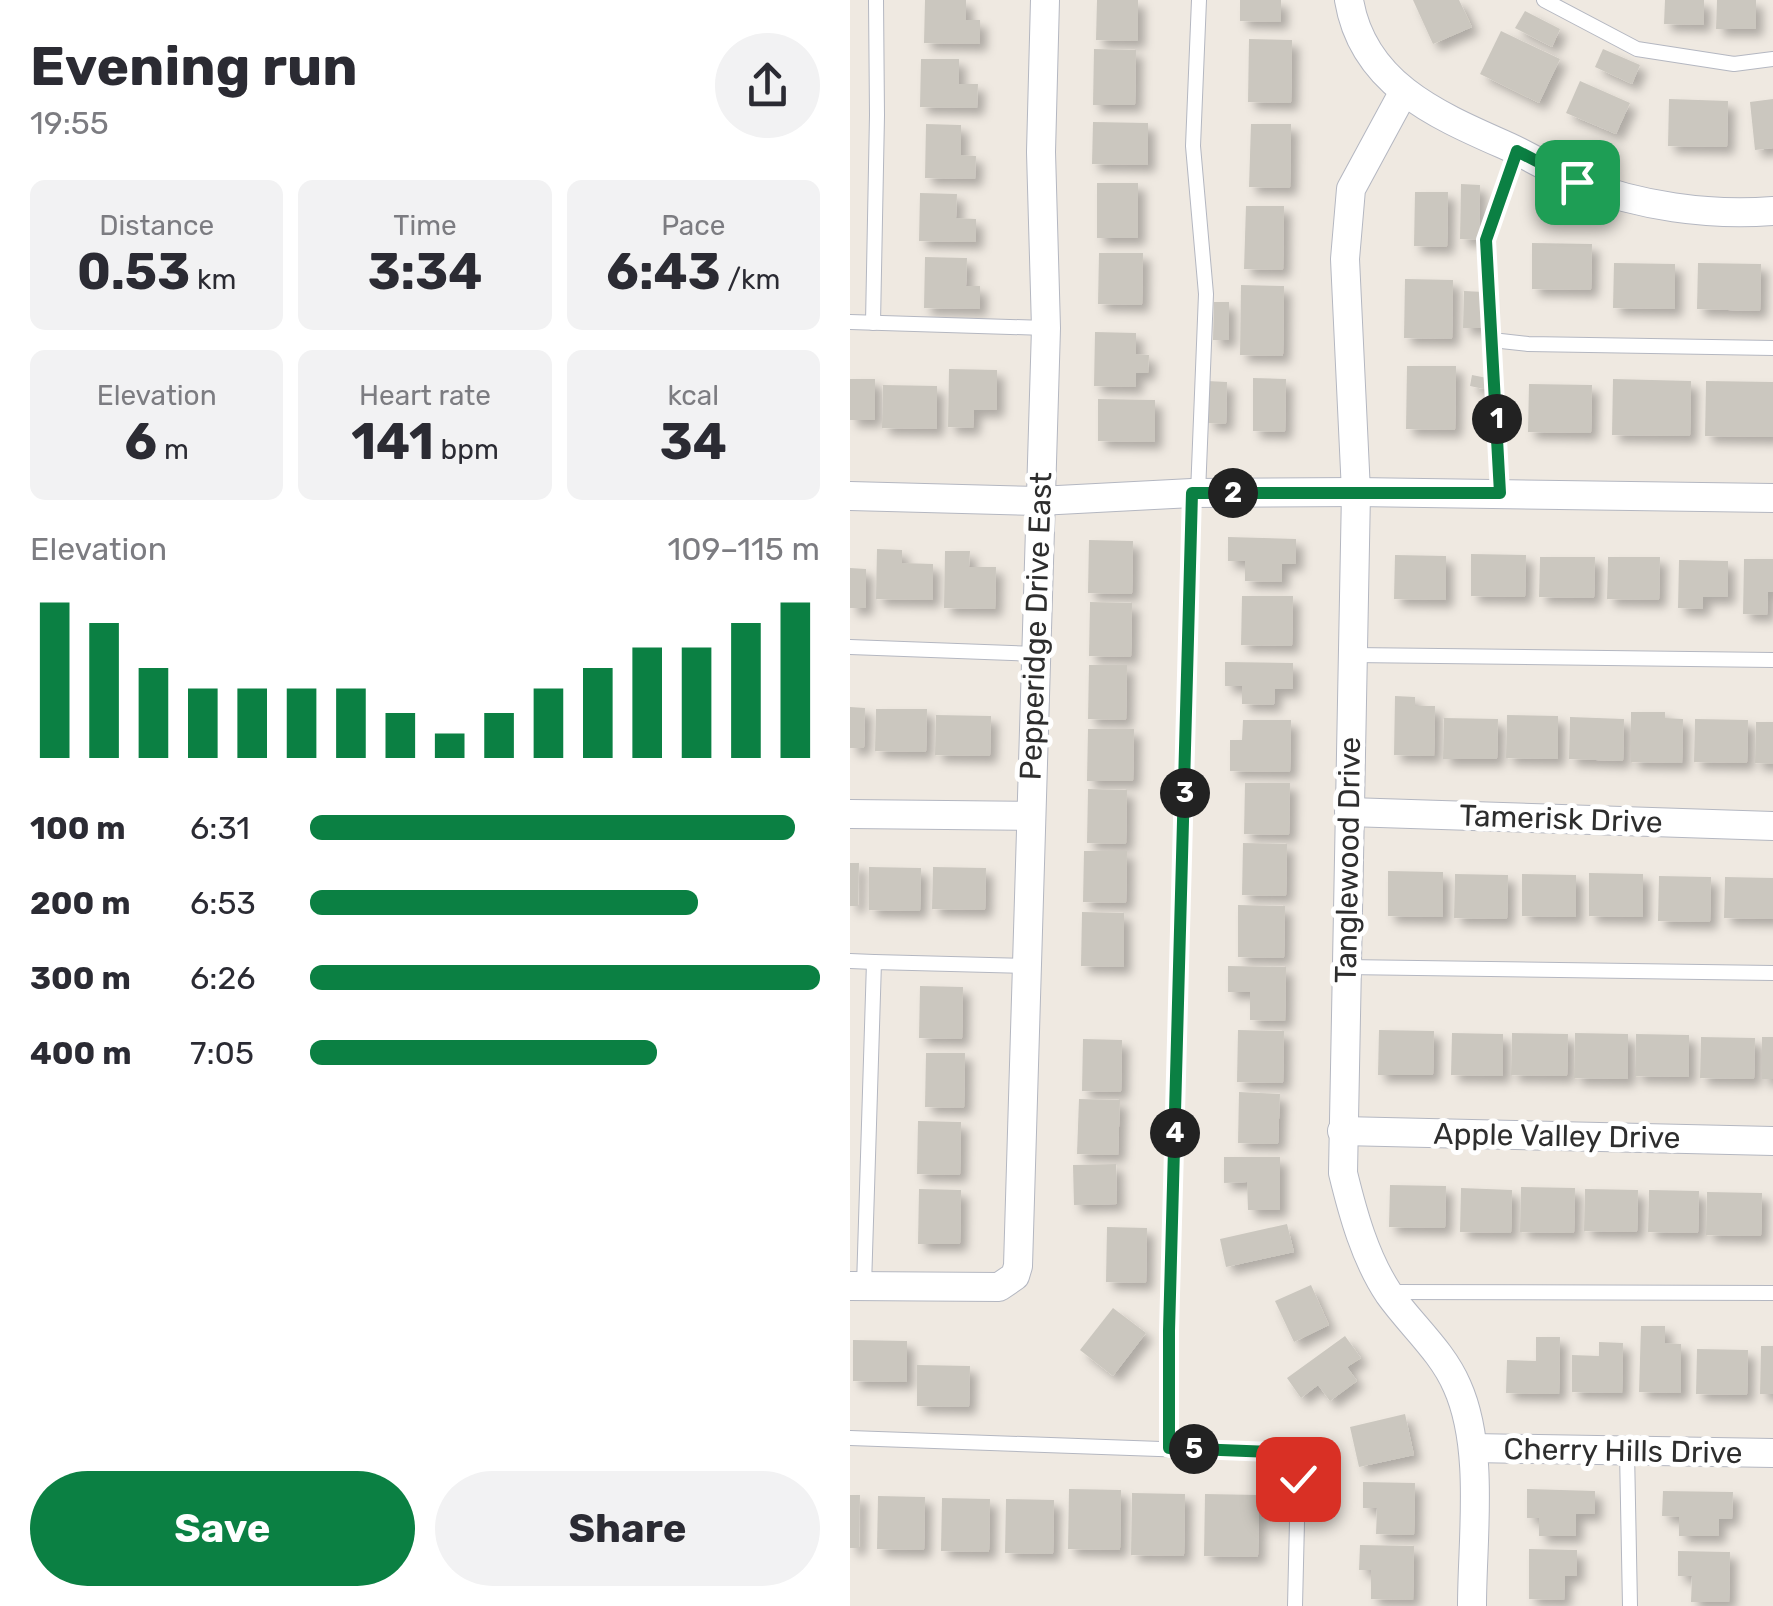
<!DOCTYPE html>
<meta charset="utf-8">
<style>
body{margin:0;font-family:Rubik,sans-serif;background:#f2f2f3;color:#2b2b33;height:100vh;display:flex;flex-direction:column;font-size:38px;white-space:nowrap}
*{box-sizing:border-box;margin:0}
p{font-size:32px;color:#7c7c81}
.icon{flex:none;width:55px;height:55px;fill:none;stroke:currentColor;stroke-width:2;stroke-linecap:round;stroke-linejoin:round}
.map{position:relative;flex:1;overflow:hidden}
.details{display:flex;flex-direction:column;background:#fff;width:850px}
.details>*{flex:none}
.pin{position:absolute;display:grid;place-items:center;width:85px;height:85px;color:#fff;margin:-42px;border-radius:20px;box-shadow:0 5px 15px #0006}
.km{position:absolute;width:50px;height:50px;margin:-25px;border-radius:50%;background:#222;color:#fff;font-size:28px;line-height:50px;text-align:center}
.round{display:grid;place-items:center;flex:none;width:105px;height:105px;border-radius:52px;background:#f2f2f3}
.overview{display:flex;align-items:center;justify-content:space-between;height:170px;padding:0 30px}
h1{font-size:55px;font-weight:700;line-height:75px}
.stats{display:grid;grid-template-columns:repeat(3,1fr);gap:15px;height:170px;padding:10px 30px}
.stats div{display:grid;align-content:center;border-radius:15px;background:#f2f2f3;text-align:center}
.stats b{font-size:50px;font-weight:700}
.stats small{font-size:28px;font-weight:400}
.stats p{font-size:28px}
.chart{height:280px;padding:20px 30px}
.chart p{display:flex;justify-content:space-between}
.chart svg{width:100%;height:180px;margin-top:10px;stroke:#0b8043;stroke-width:6}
.action{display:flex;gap:20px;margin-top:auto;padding:20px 30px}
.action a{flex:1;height:115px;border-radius:60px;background:#0b8043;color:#fff;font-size:40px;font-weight:700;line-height:115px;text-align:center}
.action a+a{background:#f2f2f3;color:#2b2b33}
ul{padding:0 30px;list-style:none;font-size:32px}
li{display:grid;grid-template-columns:160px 120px 1fr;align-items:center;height:75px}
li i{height:25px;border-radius:12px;background:#0b8043}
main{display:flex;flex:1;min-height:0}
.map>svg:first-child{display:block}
.building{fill:#cbc7bf;filter:url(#shadow)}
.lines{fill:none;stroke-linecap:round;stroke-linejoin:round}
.service-casing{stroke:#b4b7c1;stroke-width:16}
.minor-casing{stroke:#b4b7c1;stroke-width:30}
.service{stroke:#fff;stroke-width:14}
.minor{stroke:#fff;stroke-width:28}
.route-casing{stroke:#fff;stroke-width:20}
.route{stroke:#0b8043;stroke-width:12}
.labels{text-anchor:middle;stroke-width:10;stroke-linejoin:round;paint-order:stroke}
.street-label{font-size:30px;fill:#2e2e2e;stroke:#fff}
</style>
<main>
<section class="details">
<div class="overview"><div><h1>Evening run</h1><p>19:55</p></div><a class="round"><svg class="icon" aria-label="share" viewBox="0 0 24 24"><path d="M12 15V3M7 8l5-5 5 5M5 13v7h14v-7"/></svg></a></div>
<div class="stats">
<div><p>Distance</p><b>0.53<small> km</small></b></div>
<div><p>Time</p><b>3:34</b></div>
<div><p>Pace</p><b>6:43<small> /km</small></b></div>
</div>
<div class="stats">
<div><p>Elevation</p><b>6<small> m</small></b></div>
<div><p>Heart rate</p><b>141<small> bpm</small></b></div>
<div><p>kcal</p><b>34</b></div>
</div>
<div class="chart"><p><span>Elevation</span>109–115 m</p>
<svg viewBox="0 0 160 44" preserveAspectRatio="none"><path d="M5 44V6M15 44V11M25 44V22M35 44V27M45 44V27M55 44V27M65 44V27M75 44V33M85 44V38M95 44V33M105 44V27M115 44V22M125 44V17M135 44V17M145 44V11M155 44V6"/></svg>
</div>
<ul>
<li><b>100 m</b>6:31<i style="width:95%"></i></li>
<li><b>200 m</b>6:53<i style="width:76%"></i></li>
<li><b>300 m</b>6:26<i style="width:100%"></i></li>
<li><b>400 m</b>7:05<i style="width:68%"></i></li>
</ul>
<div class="action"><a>Save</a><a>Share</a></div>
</section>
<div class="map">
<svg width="923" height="1606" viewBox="0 0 923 1606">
<defs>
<filter id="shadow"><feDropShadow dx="7" dy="7" stdDeviation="5" flood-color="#0004"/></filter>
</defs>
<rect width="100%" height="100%" fill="#efe9e1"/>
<g class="building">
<path d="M75 0H116V20H130V44L74 43Z"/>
<path d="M247 0H288V41L246 40Z"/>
<path d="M390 0H431V22L390 21Z"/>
<path d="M563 0H609L622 27 583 44Z"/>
<path d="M815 0H854V25L814 24Z"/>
<path d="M867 0H906V29H866Z"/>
<path d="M675 11 710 29 702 47 665 28Z"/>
<path d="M651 31 710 59 689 103 630 74Z"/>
<path d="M399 39 442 40 441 103 398 102Z"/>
<path d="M244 49 286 50 285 105H243Z"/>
<path d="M753 49 790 65 782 84 745 67Z"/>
<path d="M71 59H109V84H128L127 108 70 107Z"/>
<path d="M730 81 780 103 766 134 716 113Z"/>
<path d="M819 99 878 101 877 147 818 146Z"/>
<path d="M923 99V148L905 150 900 102Z"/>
<path d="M243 122 298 123V165L242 164Z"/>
<path d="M76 124 111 125V155L126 156 125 179 75 178Z"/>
<path d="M401 124H441L440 188 399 187Z"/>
<rect x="247" y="183" width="41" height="55"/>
<path d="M611 184 630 185 629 240 610 239Z"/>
<path d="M565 192H598L597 247 564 246Z"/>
<path d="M70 193 107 194 106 218 126 219V242L69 241Z"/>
<path d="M396 206H434L433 270 394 269Z"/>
<path d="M682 243 742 244 741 290 682 289Z"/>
<path d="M249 253H293L292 305 248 304Z"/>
<path d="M75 257 117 258 116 286H130V309L74 308Z"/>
<path d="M764 263 825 264V309L763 308Z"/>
<path d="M848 263 911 264 910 311 847 309Z"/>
<path d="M555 279 603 280 602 339 554 338Z"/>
<path d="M391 285 434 286 433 356 390 355Z"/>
<path d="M614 291 634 292 633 328H613Z"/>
<path d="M364 302H379V340H363Z"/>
<path d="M245 332 286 333V354L299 355 298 373H286V387L244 386Z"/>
<path d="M557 366H606L605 430 556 429Z"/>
<path d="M99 369 147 370V410H124L123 428 98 427Z"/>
<path d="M622 375 637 378 634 389 620 386Z"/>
<path d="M403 378 436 379 435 432 403 431Z"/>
<rect x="0" y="379" width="25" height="41"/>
<path d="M763 379 841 381 840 436 762 435Z"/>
<path d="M357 381 377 382 376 424 357 423Z"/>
<path d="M856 381 923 382V437L855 436Z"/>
<path d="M679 384 742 385 741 433 678 432Z"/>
<path d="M33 385 87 386V429L32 428Z"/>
<path d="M248 399 305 400V442L248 441Z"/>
<path d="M378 537 446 539V564H432V582L395 581V561H378Z"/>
<path d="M239 540 283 541 282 594 238 593Z"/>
<path d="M27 549 52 550V563L83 564V600L26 599Z"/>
<path d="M95 551H120L119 567H146L145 609 94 608Z"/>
<path d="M621 554 676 555 675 597 621 596Z"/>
<path d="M545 555 596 556V600L544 599Z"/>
<path d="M690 557H745L744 598 689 597Z"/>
<path d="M758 557H810L809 600 757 599Z"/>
<path d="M894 559H923V592H918L917 615 893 614Z"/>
<path d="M829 560 878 561V597H853V609L828 608Z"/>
<path d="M0 568 16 569V608H0Z"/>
<path d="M392 596H443L442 646 391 645Z"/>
<path d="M240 602 282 603 281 657 239 656Z"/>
<path d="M375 662 443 663V689H425L424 705 392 704V686H375Z"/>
<path d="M239 665H277L276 720 238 719Z"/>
<path d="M545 696 565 697V706H585L584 756 544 755Z"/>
<path d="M0 707 15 708 14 748H0Z"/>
<path d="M26 709H77L76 752 25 751Z"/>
<path d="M781 712H815V718L833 719 832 763 781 762Z"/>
<path d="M86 715 141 716 140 756 85 755Z"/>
<path d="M657 715 708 716V759L656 758Z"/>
<path d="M720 717 774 719 773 761 719 759Z"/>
<path d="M594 718 648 719 647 759H593Z"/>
<path d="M845 719 898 720 897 763 844 762Z"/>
<path d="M393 720H441L440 772 380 771V740H392Z"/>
<path d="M906 722H923V764L905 763Z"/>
<path d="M238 729H284L283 781H237Z"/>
<path d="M395 783H440L439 835 394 834Z"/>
<path d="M238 789 277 790 276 844 237 843Z"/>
<path d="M393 843 437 844 436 896 392 895Z"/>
<path d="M234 851H277L276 903 233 902Z"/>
<path d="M0 863H9L8 906H0Z"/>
<path d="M19 867 71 868 70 911 19 910Z"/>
<path d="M83 867 136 868 135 910 82 909Z"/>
<path d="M538 871 593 872V917L538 916Z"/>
<path d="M739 873 793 874V917L739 916Z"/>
<path d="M605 874 658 875 657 919 604 918Z"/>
<path d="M672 874 726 875V917L672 916Z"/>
<path d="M809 876 861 877 860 922 808 921Z"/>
<path d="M875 877 923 878V919L874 918Z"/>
<path d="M388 905 435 906 434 958 388 957Z"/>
<path d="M232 912 274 913V967L231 966Z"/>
<path d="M378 966 436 967 435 1021 400 1020V992H378Z"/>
<path d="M70 986 113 987 112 1039 69 1038Z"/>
<path d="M388 1030 434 1031 433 1083 387 1082Z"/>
<path d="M529 1030 584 1031 583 1075H528Z"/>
<path d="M602 1033 653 1034V1076L601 1075Z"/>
<path d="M662 1033 718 1034 717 1076 661 1075Z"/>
<path d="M725 1033 778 1034V1079L724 1078Z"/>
<path d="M786 1034 839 1035V1077L785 1076Z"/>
<path d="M851 1037 905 1038 904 1079 850 1078Z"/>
<rect x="912" y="1037" width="11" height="42"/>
<path d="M233 1039 272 1040 271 1092 232 1091Z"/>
<path d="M76 1053H115L114 1108 75 1107Z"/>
<path d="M389 1092 430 1094 428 1144 388 1143Z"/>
<path d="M229 1099 270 1100 268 1155 227 1154Z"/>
<path d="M68 1121 111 1122 110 1175 67 1174Z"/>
<path d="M374 1157H430V1210H398L397 1182 374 1183Z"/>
<path d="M266 1164 267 1204 224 1205 223 1165Z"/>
<path d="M540 1185 596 1186 595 1228 539 1227Z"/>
<path d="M671 1187 725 1188 724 1233 670 1232Z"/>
<path d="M611 1188 662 1190 661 1233 610 1232Z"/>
<path d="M69 1189 111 1190 110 1244H68Z"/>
<path d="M735 1189 788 1190 787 1232 734 1231Z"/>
<path d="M799 1190 849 1191 848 1233 798 1232Z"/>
<path d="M857 1192 912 1193 911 1236 856 1235Z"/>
<path d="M437 1224 444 1252 376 1267 370 1239Z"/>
<path d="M257 1227 297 1228 296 1283 256 1282Z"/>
<path d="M461 1285 479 1325 444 1342 425 1301Z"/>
<path d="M263 1308 296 1333 263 1376 230 1350Z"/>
<path d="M791 1326H815V1343L831 1344V1393L789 1392Z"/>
<path d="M495 1336 511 1358 497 1367 507 1381 480 1401 468 1385 451 1398 437 1378Z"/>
<path d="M686 1337H710L709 1394 656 1393 657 1360 686 1361Z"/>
<path d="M3 1340 57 1341V1382L3 1381Z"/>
<path d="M749 1342 773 1343 772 1393 722 1392V1355L749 1356Z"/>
<path d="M911 1346H923V1394H910Z"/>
<path d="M847 1349 898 1350 897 1395 846 1394Z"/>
<path d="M67 1365 120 1366 119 1407 67 1406Z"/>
<path d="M555 1414 564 1455 509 1467 500 1427Z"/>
<path d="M513 1482 565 1483 564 1535 526 1534 527 1508H513Z"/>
<path d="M219 1489 271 1490 270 1550 218 1549Z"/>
<path d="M677 1489 745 1491V1514H726V1536H689V1518H677Z"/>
<path d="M813 1491 883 1492 882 1519H869V1536H829V1517L812 1516Z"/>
<path d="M282 1493 335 1494 334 1556 281 1555Z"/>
<path d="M355 1494 409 1495 408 1557 354 1556Z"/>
<path d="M0 1495H10L9 1548H0Z"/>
<path d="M28 1496 75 1497 74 1550 27 1549Z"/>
<path d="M92 1498 140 1499 139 1552 91 1551Z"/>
<path d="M156 1499 204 1500 203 1554 155 1553Z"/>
<path d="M510 1545 564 1546 563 1600 521 1599V1570H509Z"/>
<path d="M679 1549 727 1550V1576H715L714 1600 679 1599Z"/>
<path d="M828 1551 880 1552 879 1602H841L842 1576H828Z"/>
</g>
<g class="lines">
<g class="service-casing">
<g id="service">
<path d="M694 0 787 49 884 64 923 59"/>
<path d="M0 322 196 328"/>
<path d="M23 323 27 115 26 0"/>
<path d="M642 340 678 344 923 348"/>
<path d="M348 493 356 294 343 146 349 0"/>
<path d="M650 493 636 240 667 151"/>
<path d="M0 647 185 654"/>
<path d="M503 655 923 660"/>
<path d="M0 961 24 962"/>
<path d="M495 967 923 973"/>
<path d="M14 1286 24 962 176 966"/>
<path d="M539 1292 923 1293"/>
<path d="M0 1438 424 1453 440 1459 448 1479 445 1606"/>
<path d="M319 1448V1331L342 493"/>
<path d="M777 1451 780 1606"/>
</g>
</g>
<g class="minor-casing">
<g id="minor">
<path d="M499 0C513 85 589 116 659 147 683 158 704 172 728 182 789 206 858 216 923 211"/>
<path d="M553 93 501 189 495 259 506 492 493 1173C503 1214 515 1258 539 1294 561 1325 592 1351 607 1386 635 1448 622 1539 622 1606"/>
<path d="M0 496 189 501 342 493 506 492 923 498"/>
<path d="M499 812 923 826"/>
<path d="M0 814 181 816"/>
<path d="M492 1131 923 1141"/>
<path d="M0 1286 149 1287 165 1276 168 1266 196 328 191 152 195 0"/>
<path d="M623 1448 923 1453"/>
</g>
</g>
<use href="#service" class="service"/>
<use href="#minor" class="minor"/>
</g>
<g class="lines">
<g class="route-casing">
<path id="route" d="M448 1479 440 1459 424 1452 319 1448V1331L342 493H650L636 240 667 151 727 182"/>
</g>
<use href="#route" class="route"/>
</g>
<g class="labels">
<g class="street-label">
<text transform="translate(186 626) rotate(-88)" y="10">Pepperidge Drive East</text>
<text transform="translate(711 819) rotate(2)" y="10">Tamerisk Drive</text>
<text transform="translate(498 860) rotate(-89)" y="10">Tanglewood Drive</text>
<text transform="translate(707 1136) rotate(1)" y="10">Apple Valley Drive</text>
<text transform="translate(773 1451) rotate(1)" y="10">Cherry Hills Drive</text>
</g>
</g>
</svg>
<div class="pin" style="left:727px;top:182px;background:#1e9e55"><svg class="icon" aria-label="arrive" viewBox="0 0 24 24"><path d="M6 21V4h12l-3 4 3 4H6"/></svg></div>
<div class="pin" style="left:448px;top:1479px;background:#d93025"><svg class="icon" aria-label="check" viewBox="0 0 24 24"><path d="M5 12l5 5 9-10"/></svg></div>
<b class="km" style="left:647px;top:419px">1</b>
<b class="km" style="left:383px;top:493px">2</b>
<b class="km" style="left:335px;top:793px">3</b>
<b class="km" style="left:325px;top:1133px">4</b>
<b class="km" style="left:344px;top:1449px">5</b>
</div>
</main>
